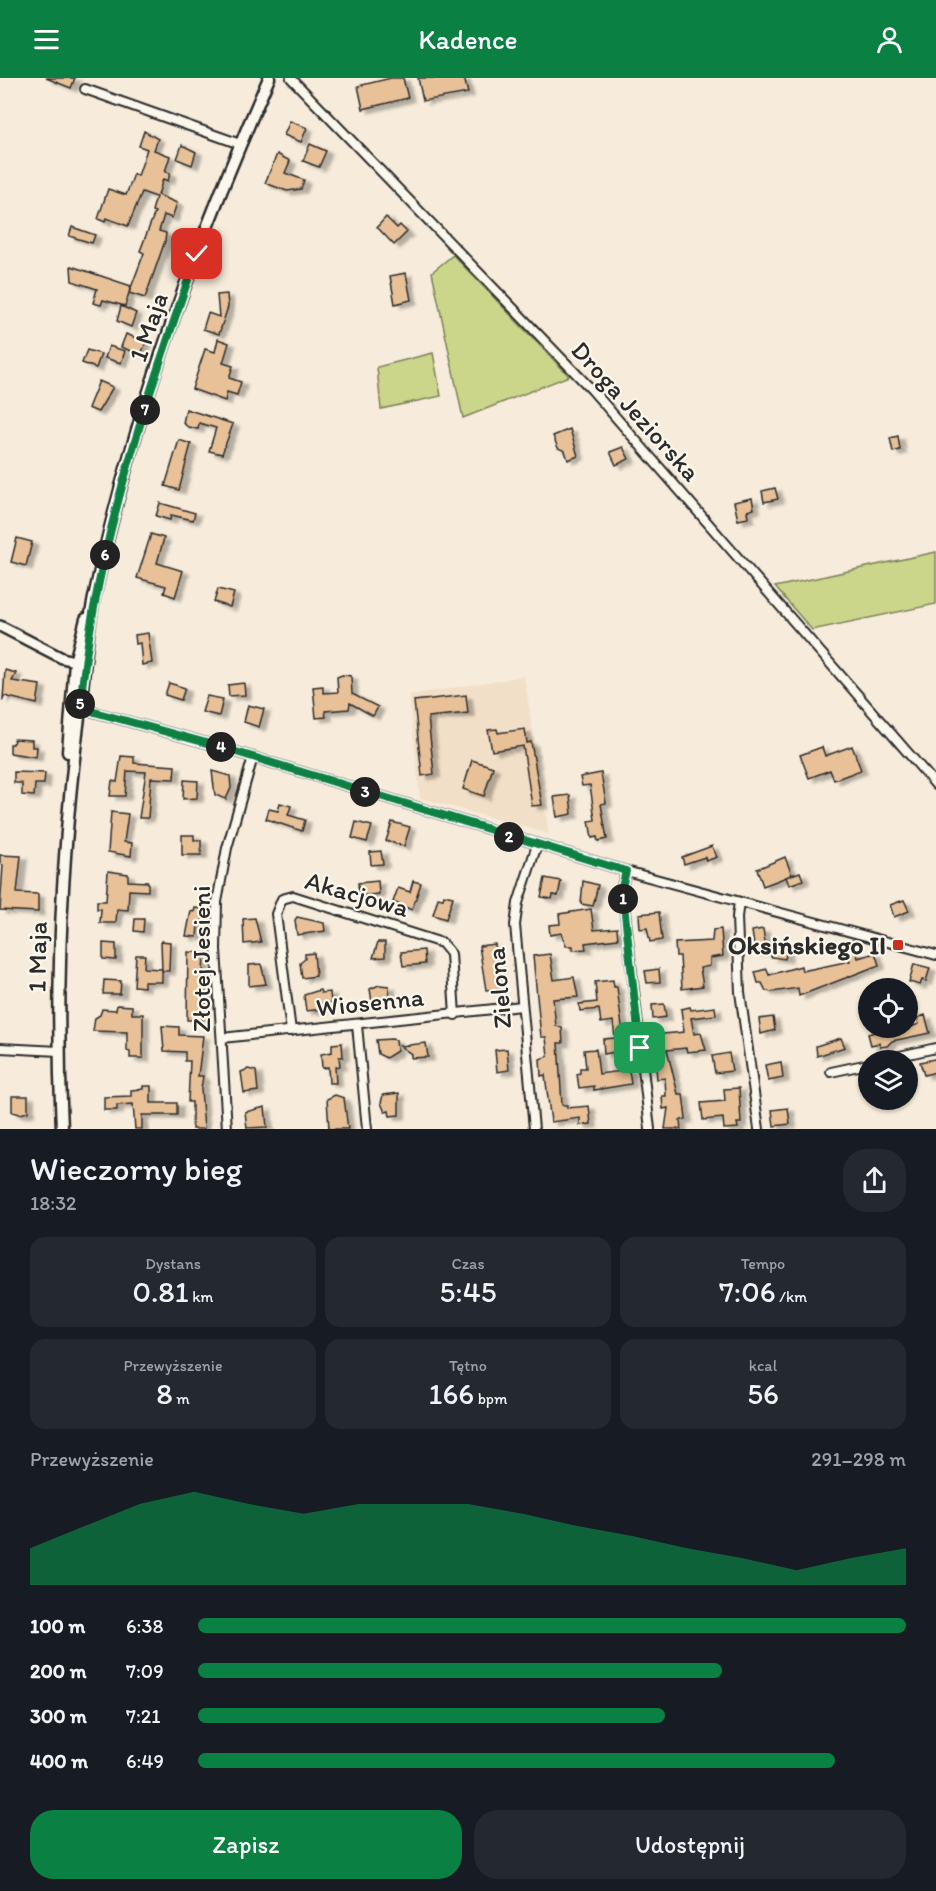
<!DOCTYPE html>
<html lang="pl">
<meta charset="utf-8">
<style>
body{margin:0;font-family:Itim,sans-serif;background:#242831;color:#f1f3f6;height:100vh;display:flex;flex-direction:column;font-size:22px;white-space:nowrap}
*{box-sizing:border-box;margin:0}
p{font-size:20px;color:#9ea1a6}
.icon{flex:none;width:33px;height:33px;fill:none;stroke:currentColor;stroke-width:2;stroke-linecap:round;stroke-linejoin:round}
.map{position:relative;height:1051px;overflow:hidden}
.panel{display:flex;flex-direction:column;background:#171b24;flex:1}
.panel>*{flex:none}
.buttons{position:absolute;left:858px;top:900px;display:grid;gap:12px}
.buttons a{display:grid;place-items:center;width:60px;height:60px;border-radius:50%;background:#171b24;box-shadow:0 2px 4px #0004;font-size:30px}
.pin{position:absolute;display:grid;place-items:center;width:51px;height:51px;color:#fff;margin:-26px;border-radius:12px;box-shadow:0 3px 9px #0006}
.km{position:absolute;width:30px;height:30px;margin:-15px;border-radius:50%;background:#222;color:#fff;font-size:16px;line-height:30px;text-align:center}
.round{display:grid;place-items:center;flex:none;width:63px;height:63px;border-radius:24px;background:#242831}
.overview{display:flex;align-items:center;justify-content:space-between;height:102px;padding:0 30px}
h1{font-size:33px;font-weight:600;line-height:45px}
.metrics{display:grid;grid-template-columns:repeat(3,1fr);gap:9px;height:102px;padding:6px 30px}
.metrics div{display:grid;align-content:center;border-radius:15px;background:#242831;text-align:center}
.metrics b{font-size:30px;font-weight:600}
.metrics small{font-size:16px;font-weight:400}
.metrics p{font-size:16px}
.chart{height:168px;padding:12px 30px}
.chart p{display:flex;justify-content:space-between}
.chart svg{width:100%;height:108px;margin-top:6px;fill:#0b8043;opacity:.7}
.primary-button{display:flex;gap:12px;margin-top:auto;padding:12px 30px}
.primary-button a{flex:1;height:69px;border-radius:24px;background:#0b8043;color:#fff;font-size:24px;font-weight:600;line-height:69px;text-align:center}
.primary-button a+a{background:#242831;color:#f1f3f6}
ul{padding:0 30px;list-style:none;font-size:20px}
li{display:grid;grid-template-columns:96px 72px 1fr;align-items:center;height:45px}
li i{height:15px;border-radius:8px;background:#0b8043}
header{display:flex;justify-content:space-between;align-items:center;height:78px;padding:0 30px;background:#0b8043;color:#fff;font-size:27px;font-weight:600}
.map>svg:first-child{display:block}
.built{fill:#f2dfc7}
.green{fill:#cbd68a;stroke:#7b805a;stroke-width:1.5}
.building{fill:#e8c198;stroke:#2b2b2b;stroke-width:1.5;filter:url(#shadow)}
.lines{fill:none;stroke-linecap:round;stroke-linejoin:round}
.minor-casing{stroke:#2b2b2b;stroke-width:12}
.tertiary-casing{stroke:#2b2b2b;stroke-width:14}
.secondary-casing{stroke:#2b2b2b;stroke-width:15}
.minor{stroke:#fbf7ec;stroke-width:8}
.tertiary{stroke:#fbf7ec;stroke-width:9}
.secondary{stroke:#fbf7ec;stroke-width:10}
.route-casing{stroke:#fff;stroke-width:12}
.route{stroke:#0b8043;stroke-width:8}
.poi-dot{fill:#c8321e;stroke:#fbf7ec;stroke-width:2}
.labels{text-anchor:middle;stroke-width:4.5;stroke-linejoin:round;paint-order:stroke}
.street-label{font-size:26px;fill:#2b2b2b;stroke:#fbf7ec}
.poi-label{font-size:26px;font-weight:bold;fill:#2b2b2b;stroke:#fbf7ec;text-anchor:end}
</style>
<header><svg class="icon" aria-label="menu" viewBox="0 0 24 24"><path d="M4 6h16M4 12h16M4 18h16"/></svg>Kadence<svg class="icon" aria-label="person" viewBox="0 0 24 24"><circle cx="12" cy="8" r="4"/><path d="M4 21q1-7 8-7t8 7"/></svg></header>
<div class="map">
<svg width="936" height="1051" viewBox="0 0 936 1051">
<defs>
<filter id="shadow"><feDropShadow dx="6" dy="3.5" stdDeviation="1.5" flood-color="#0004"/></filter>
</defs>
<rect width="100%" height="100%" fill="#f7ecdb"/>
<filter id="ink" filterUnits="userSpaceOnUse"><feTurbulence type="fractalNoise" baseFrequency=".0167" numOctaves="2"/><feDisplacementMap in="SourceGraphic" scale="12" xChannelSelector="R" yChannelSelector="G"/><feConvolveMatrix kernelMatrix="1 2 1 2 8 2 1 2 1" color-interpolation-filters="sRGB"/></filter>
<g filter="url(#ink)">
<path class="built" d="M524 598 549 756 420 720 409 617Z"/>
<g class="green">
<path d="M453 177 569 298 463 340 432 194Z"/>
<path d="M433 275 441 318 381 331 377 289Z"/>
<path d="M936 474V526L812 552 775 509Z"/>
</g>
<g class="building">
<path d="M46 0H75L71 10Z"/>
<path d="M391 0H403L408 20 363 31 358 8Z"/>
<path d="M418 0H464L468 15 423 23Z"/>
<path d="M290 43 307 50 301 64 284 57Z"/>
<path d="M144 53 158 61 154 72 170 78 165 94 170 95 168 103 163 101 158 117 177 125 172 140 164 137 159 153 166 155 165 163 145 220 129 215 144 175 140 173 155 134 152 133 156 119 142 114 128 148 106 140 105 144 98 141 108 111 126 117 134 96 138 98 147 71 139 68Z"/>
<path d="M310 66 326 73 319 89 303 83Z"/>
<path d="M182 67 196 74 192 87 177 81Z"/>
<path d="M277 76 290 83 285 95 304 102 301 111 287 113 265 105Z"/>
<path d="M386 139 397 150 400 147 407 154 394 167 377 149Z"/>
<path d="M72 149 95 157 92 165 69 158Z"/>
<path d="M71 188 131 208 125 228 103 222 101 227 93 225 97 211 72 203Z"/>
<path d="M406 195 411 222 395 226 390 198Z"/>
<path d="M227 216 228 229 219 256 203 251 208 235 219 239 217 217Z"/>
<path d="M121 228 136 235 131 249 117 243Z"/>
<path d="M126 256 146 264 141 277 121 269Z"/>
<path d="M218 261 229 265 223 285 233 288 229 300 241 304 237 317 227 314 225 323 192 311 205 271 215 274Z"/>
<path d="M109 268 125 273 121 285 105 280Z"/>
<path d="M87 272 101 276 96 290 82 285Z"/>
<path d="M99 303 113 309 98 334 88 330Z"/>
<path d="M186 331 233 346 222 376 209 373 216 350 199 345 198 351 188 349 183 345Z"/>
<path d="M570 351 578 378 568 382 565 373 558 370 553 358Z"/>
<path d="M898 358 900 372 893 374 890 360Z"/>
<path d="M179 362 191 366 179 412 165 408Z"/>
<path d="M623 369 629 381 616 387 610 374Z"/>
<path d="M775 410 778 421 764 424 762 413Z"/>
<path d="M752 420 754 431 747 433 748 440 738 442 734 424Z"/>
<path d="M160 425 195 435 193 442 171 437 170 442 156 438Z"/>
<path d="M151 456 164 460 157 485 183 493 175 519 164 515 166 508 137 500Z"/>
<path d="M17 460 32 464 26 488 11 484Z"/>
<path d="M218 511 234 515 230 529 214 524Z"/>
<path d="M148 555 152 585 142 587 140 565 136 566 135 557Z"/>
<path d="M5 592 16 595 12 603 40 607 37 626 5 618 3 621Z"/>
<path d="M342 597 351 598 352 616 378 629 373 638 350 625 349 631 325 633 326 639 316 640 313 609 323 608V615L338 614 337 599Z"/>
<path d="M169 605 185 610 181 622 165 617Z"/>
<path d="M244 605 245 617 229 618 228 607Z"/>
<path d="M466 617 468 635 428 639 434 696 422 698 414 623Z"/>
<path d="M207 618 223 621 219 638 202 634Z"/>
<path d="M248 627 264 631 259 649 244 644Z"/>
<path d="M497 651 498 655 525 651 527 665 531 664 542 727 532 728 523 668 492 673 488 652Z"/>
<path d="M14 661 32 662V669H37L36 679 10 675V666H13Z"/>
<path d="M852 668 861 692 834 702 830 692 809 700 800 677 822 669 825 678Z"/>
<path d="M121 678 134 679V685L175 688 174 701 151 700 148 740H139L146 694 127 693 125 718H110L112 703 117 704Z"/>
<path d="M472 682 493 689 484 718 463 711Z"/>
<path d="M212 693 230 698 231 710 226 721 215 717Z"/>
<path d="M14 694 45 695 44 706H35L34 718 22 717V705H14Z"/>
<path d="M601 695 606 725 601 726 607 761 598 763 597 759 592 760 589 743 595 742 590 707 582 708 580 699Z"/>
<path d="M184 702 198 703 197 720 183 721Z"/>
<path d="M570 717 572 736 557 739 554 719Z"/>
<path d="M280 725 291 728 288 737 305 742 302 753 266 741 269 731 278 733Z"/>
<path d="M111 734 128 736 124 764 132 765 131 778 108 774Z"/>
<path d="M356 744 372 748 367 764 352 760Z"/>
<path d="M392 744 410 749 404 768 386 763Z"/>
<path d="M182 757H194V762H201V777H182Z"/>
<path d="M712 768 717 779 706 783 705 779 684 786 682 779Z"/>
<path d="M381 773 383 786 371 787 370 774Z"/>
<path d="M0 777 21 778 17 815 38 816V834L0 832 3 787 0 786Z"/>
<path d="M785 779 792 797 763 808 757 791Z"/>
<path d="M108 793 128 796V803L148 804V813L129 812 128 832 117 831 116 845H100L101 831H97V823H106Z"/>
<path d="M800 794 803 802 789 807 786 799Z"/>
<path d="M545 800 561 803 558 818 553 817 552 821 541 819Z"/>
<path d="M378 803 379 816 359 818 358 805Z"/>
<path d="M413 803 421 805 412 832 393 824 398 810 410 814Z"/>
<path d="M583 803 598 807 593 828 581 826Z"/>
<path d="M444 817 453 819 446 841 433 837 438 820 443 821Z"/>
<path d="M904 822 909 833 894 839 890 827Z"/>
<path d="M195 830 204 831 203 842 198 847 197 859 186 858 191 833 194 834Z"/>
<path d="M591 831 594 852 617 850 618 861 585 865 586 871 573 872V868H566L561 855 550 857 549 847 560 846 559 836Z"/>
<path d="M659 834 662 862 650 864 647 850 640 851 639 836Z"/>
<path d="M297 839 324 845 325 853 297 857 295 842Z"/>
<path d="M255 840 261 864 244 866 243 841Z"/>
<path d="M135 841H144L143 854 134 853Z"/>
<path d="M721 851 723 878 710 880V888L700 890 703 908 682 911 680 878H676L675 865 712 863 713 852Z"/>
<path d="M763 851 765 864 788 867 785 881 771 879 773 872 755 874 752 853Z"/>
<path d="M161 863 170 864 169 893H162Z"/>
<path d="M378 864H385V879L373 880Z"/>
<path d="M103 865 116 866V882L103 881Z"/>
<path d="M495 866 500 911 486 912 479 868Z"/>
<path d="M854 869 858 880 875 875 879 887 799 918 798 910 772 914 766 913 762 905H758L755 894 767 891 769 897 801 888 802 893 850 883 846 872Z"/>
<path d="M424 872 425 886 403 888 401 874Z"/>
<path d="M188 874 204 875 202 915H208V923L203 927 202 942H187Z"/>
<path d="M314 875 316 898 302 900 300 885 305 881V876Z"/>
<path d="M550 876 554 902 574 899 578 919 553 921 556 948 562 950 563 965H558L562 1027H567V1030L589 1028 591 1046 580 1047V1040L551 1044 545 997 541 998 540 981 548 978 546 959H541L533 878Z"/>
<path d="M136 877H145L144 890 162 891V904H144V909L134 908Z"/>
<path d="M261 886 266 906 249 908V887Z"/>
<path d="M914 886 930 890 926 903 922 902 920 907 909 904Z"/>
<path d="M659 891 660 904 647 905 645 893Z"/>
<path d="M104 902 121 903 120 916H103Z"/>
<path d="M613 902 614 909H617L625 972 604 976 603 961 615 960 613 943 601 945 599 931 580 933 579 926 597 924 595 904Z"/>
<path d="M379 907 389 908 390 923 372 924 370 911Z"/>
<path d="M320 912 321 915 330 914 331 925 322 926 323 931 306 933 304 917Z"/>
<path d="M664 926 666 939 653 941 652 927Z"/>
<path d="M117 927 132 928V936H143V980H130V974L127 973V954L93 953 95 940 100 937 102 931 116 932Z"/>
<path d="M690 929 691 932 715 929 716 937 691 940 694 956 701 955 706 972 687 974 686 970 667 972 678 1016H683L686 1041 680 1042 681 1051H665L668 1030 663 1031 662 1018H666L665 1000 657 1001 653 957 684 954 681 931Z"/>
<path d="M925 937 930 955 892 963 887 968 880 969 879 965 871 967 868 956 888 950 890 954 908 950 919 946 917 940Z"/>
<path d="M773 939 775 952 761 956 759 941Z"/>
<path d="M162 948 179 949V957L203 958 198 998H203L201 1011 204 1051H192V1024H188L190 983H185V974L164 973Z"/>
<path d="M841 960 845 969 817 978 816 968Z"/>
<path d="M391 961 396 962 397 973 386 980 378 976 376 962Z"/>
<path d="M342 965 343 979H339L340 988 335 989 336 1005H329L328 989 322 990 321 976 332 974V966Z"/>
<path d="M426 965 428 979 411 980V976L400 968Z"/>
<path d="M507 971 509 992 497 994 495 972Z"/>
<path d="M596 971 599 996 629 992 631 1006 594 1012V1008L579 1010 577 996 580 995V990H586L584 972Z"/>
<path d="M729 975 732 993 715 995 712 978Z"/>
<path d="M934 981 936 982V994L924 997 920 984Z"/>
<path d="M781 984 783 1000 768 1003 765 987Z"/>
<path d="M248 991 256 993 258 1013 244 1015 241 994Z"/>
<path d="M143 1008H151V1025H177V1037H142V1051H135L133 1026 117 1027V1032H104V1019L131 1018V1012L143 1011Z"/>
<path d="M739 1010 741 1045H737L738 1050 724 1051 723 1040 703 1042 701 1025 725 1023 724 1011Z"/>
<path d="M399 1015V1037L390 1038 389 1033 385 1034 381 1025 383 1017Z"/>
<path d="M335 1017 344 1020 348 1051H329L327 1021Z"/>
<path d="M12 1018H28V1034L20 1036 12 1034Z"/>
<path d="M265 1029 267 1049 247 1050 245 1034Z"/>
<path d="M788 1030 790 1046 774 1048 772 1032Z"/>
</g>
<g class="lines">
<g class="minor-casing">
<g id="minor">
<path d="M291 0 592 312 936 707"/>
<path d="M85 11 240 66"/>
<path d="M76 629 210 666 626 793 936 877"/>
<path d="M626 793 622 809 650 1051"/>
<path d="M739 824 737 839 740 914 759 1051"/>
<path d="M357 947 367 1051"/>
<path d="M291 953 276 836 282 821 293 818 442 865 451 876 455 937"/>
<path d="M222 960 522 928"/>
<path d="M0 970 59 973"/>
<path d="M881 982 936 970"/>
<path d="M831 994 868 986"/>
<path d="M227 1051 216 871 217 824 227 770 253 679"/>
<path d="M534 1051 515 847 518 825 537 767"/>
</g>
</g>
<g class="tertiary-casing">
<path id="tertiary" d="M0 548 62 580 82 585"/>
</g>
<g class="secondary-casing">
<g id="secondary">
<path d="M68 674 75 584 86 541"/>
<path d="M62 1051C55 911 61 778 79 639 84 599 86 559 94 520 131 345 197 163 269 0"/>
</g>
</g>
<use href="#minor" class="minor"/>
<use href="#tertiary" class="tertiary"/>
<use href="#secondary" class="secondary"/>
</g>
</g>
<g class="lines" filter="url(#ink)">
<g class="route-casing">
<path id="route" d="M197 176C146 323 94 473 80 630L210 666 626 793 622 809 640 970"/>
</g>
<use href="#route" class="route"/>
</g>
<rect class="poi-dot" x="892" y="861" width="12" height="12" rx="3"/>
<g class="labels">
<g class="street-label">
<text transform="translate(148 249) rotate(-71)" y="9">1 Maja</text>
<text transform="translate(636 333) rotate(48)" y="9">Droga Jeziorska</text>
<text transform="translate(357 816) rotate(16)" y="9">Akacjowa</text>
<text transform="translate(37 879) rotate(-89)" y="9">1 Maja</text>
<text transform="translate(201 881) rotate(-90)" y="9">Złotej Jesieni</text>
<text transform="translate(499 910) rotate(-95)" y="9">Zielona</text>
<text transform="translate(370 924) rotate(-6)" y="9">Wiosenna</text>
</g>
<g class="poi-label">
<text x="886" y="876">Oksińskiego II</text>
</g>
</g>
</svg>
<div class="buttons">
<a><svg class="icon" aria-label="locate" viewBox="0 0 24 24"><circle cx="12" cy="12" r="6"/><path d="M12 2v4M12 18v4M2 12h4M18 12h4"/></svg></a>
<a><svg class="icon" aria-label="layers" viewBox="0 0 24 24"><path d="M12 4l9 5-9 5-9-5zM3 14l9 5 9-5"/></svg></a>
</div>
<div class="pin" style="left:640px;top:970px;background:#1e9e55"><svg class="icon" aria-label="arrive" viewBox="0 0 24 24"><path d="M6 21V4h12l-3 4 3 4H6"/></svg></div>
<div class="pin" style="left:197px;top:176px;background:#d93025"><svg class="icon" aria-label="check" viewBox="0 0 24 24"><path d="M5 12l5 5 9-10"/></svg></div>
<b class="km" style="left:623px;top:821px">1</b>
<b class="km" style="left:509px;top:759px">2</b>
<b class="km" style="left:365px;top:714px">3</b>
<b class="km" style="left:221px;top:669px">4</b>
<b class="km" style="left:80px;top:626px">5</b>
<b class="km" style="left:105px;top:477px">6</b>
<b class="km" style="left:145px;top:332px">7</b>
</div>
<section class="panel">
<div class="overview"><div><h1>Wieczorny bieg</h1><p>18:32</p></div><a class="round"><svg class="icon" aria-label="share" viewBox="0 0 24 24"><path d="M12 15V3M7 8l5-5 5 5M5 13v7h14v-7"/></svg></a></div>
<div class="metrics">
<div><p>Dystans</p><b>0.81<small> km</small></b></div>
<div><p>Czas</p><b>5:45</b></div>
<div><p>Tempo</p><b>7:06<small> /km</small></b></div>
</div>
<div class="metrics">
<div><p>Przewyższenie</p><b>8<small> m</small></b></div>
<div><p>Tętno</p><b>166<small> bpm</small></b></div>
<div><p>kcal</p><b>56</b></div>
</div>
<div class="chart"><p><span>Przewyższenie</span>291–298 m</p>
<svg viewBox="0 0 160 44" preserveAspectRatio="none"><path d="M0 44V29L10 20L20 11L30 6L40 11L50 15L60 11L70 11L80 11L90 15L100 20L110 24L120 29L130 33L140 38L150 33L160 29V44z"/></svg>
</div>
<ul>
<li><b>100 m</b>6:38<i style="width:100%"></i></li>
<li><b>200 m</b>7:09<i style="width:74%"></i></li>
<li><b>300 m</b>7:21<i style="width:66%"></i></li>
<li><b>400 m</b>6:49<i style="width:90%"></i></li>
</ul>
<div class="primary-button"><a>Zapisz</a><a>Udostępnij</a></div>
</section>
